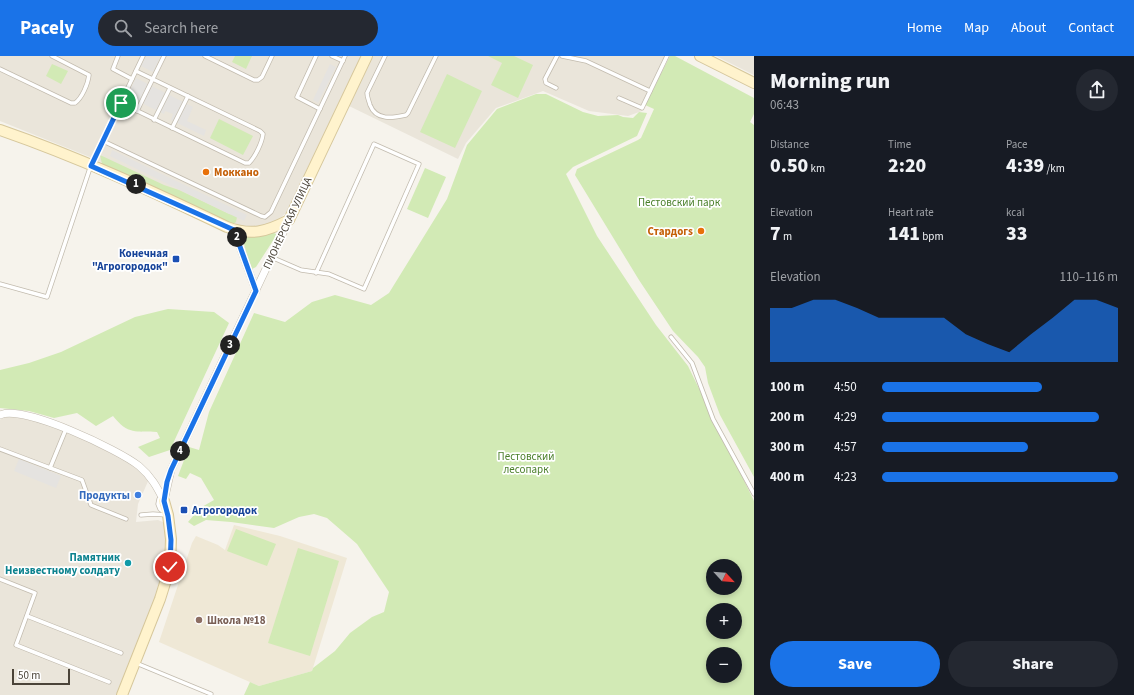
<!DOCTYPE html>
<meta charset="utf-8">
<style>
body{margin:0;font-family:"Source Sans 3",sans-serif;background:#242831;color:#f1f3f6;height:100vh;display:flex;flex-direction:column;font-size:15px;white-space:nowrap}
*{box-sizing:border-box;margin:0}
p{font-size:13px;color:#9ea1a6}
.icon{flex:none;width:22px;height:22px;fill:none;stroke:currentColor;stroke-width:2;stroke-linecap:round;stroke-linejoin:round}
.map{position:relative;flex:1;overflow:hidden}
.drawer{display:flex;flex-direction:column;background:#171b24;width:380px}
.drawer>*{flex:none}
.needle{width:26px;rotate:116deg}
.tools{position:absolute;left:706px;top:503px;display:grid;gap:8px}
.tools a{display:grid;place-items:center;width:36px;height:36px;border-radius:50%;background:#171b24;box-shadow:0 2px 6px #0003;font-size:20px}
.scale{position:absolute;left:12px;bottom:10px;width:58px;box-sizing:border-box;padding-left:4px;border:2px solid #4b4439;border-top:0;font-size:11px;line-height:14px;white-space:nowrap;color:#4b4439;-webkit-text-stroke:3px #fff;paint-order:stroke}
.pin{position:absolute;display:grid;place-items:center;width:34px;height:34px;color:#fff;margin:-17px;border:2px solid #fff;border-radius:50%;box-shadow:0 1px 4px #0007}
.km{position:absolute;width:20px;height:20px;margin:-10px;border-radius:50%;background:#222;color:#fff;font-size:11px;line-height:20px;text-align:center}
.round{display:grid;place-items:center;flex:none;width:42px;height:42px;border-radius:21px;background:#242831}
.overview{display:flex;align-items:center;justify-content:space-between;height:68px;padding:0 16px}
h1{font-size:22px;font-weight:800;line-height:30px}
.figures{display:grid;grid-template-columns:repeat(3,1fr);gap:6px;height:68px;padding:4px 16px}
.figures div{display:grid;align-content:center}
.figures b{font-size:20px;font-weight:800}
.figures small{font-size:11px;font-weight:400}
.figures p{font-size:11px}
.chart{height:112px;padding:8px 16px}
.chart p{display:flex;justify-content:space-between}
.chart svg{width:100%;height:72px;margin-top:4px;fill:#1a73e8;opacity:.7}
.cta{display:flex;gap:8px;margin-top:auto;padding:8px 16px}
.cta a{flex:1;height:46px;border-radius:24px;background:#1a73e8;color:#fff;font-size:16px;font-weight:800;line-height:46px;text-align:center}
.cta a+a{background:#242831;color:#f1f3f6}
ul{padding:0 16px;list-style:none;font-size:13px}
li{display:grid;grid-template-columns:64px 48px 1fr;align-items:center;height:30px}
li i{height:10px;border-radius:5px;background:#1a73e8}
header{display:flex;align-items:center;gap:24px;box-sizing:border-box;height:56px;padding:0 20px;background:#1a73e8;color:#fff}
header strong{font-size:19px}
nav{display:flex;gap:22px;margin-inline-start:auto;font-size:14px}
.search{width:280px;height:36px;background:#242831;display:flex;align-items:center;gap:10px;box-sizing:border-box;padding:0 14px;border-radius:22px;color:#9ea1a6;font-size:15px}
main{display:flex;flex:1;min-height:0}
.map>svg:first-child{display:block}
.residential{fill:#eae5da}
.education{fill:#efe8d6}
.green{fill:#d2eab5;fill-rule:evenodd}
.parking{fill:#e5e3e0}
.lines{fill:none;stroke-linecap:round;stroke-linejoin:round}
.lane-casing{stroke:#c2bbae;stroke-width:5}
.street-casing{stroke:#c2bbae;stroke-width:8}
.secondary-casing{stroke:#d6c79b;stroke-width:12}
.lane{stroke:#fff;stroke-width:3.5}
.street{stroke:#fff;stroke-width:7}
.secondary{stroke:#fff3cd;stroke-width:10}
.route-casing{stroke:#fff;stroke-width:8}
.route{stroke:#1a73e8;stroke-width:5}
.food-dot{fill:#e8710a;stroke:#fff;stroke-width:1.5}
.transit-dot{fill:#1a4fb4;stroke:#fff;stroke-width:1.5}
.shop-dot{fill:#3f7fe0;stroke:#fff;stroke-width:1.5}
.culture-dot{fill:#0f9aa8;stroke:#fff;stroke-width:1.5}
.education-dot{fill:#8d6e63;stroke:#fff;stroke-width:1.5}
.labels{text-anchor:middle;stroke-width:3.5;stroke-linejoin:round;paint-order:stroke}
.food-label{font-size:11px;font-weight:bold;fill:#c56008;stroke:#fff;text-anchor:start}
.park-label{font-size:11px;fill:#4a7f2a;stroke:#fff}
.street-label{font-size:11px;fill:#4b4439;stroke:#fff}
.transit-label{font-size:11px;font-weight:bold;fill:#164399;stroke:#fff;text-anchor:end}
.shop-label{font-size:11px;font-weight:bold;fill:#366cbe;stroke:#fff;text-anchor:end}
.culture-label{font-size:11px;font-weight:bold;fill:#0d838f;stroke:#fff;text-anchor:end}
.education-label{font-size:11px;font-weight:bold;fill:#785e54;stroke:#fff;text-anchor:start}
</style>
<header>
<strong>Pacely</strong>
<div class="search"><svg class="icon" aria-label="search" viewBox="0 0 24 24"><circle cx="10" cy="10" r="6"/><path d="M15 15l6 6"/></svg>Search here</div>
<nav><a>Home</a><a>Map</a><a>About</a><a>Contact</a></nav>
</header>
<main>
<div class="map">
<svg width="754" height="639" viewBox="0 0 754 639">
<rect width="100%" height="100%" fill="#f6f3ec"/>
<g class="residential">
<path d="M0 0H361L286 157 274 167 257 172 240 170 90 101 0 65Z"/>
<path d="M373 0H668L642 55 628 60 589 55 543 35 496 52 466 87 458 103 349 50Z"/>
<path d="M716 0H754V19Z"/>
<path d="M12 360 42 367 99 389 113 396 137 412 149 423 138 448 136 466 158 464 165 467 168 500 157 541 116 639H0V364L2 362Z"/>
</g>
<path class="education" d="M234 469 280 480 347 502 312 615 259 630 159 586 192 487 196 480 218 489 225 494Z"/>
<g class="green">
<path d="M235 0H252L246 13 232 6Z"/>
<path d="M488 0H514L533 9 518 42 491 29 502 7Z"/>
<path d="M670 0H675L754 42V58L750 66 754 69V421L720 359 708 327 705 311 698 301 673 275 639 224 575 119 577 113 638 84 641 82 654 53 645 49Z"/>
<path d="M52 8 68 15 61 28 46 20Z"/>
<path d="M447 18 482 35 455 92 420 76Z"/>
<path d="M536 38H546L583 56 598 60 618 59 623 61 633 62 639 56 647 57 637 80 573 111 566 118 597 180 656 269 688 310 754 445V639H244L250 626 259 630 312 615 313 612 335 595 350 577 372 561 384 556 389 536 357 488 327 462 314 458 299 461 274 472 231 466 206 464 194 470 188 466 200 452 214 444 201 422 190 417 186 423 178 420 189 391 199 394 209 356 254 257 285 266 312 246 335 239 371 249 389 237 447 143 467 89 497 53ZM713 510H735V532H713ZM713 554H735V576H713ZM713 598H735V620H713Z"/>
<path d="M219 63 253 80 243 99 210 82Z"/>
<path d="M100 99 164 129 179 134 229 158 234 159 237 161 236 166 232 169 184 145 102 108Z"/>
<path d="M425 112 446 121 428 162 407 153Z"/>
<path d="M272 176 276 178V180L256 211 252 213 250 211 243 184 246 181 261 180Z"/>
<path d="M168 253 214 256 229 267 170 394 149 401 138 391 160 382 157 376C136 375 128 379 113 360L96 370 77 357 54 362 29 355 0 352V314L29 307 61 296 135 261Z"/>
<path d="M236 473 276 488 267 510 227 495Z"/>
<path d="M298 492 339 505 310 600 268 587Z"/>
</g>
<g class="parking">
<path d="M146 0H161L153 16 141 10Z"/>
<path d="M330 8 336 11 318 47 313 44Z"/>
<path d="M136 22 193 51 187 65 206 74 204 80 171 64 173 58 165 55 164 58 127 40Z"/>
<path d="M112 94 247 159 244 165 110 100Z"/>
<path d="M19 403 61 420 56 432 14 415Z"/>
</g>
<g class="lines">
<g class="lane-casing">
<g id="lane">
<path d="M118 0 113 13 132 23"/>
<path d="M205 0 254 24H258L262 21 272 0"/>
<path d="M316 0 297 41 320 53"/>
<path d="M332 0 343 5"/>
<path d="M385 0 367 37C367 41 369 45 370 49 376 65 393 62 406 59L408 57 436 0"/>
<path d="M562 0 586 5 650 35"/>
<path d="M0 13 71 47H75C82 42 88 28 89 19L52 0"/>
<path d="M556 32 546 27 545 23 557 0"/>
<path d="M619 42 642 52 667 0"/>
<path d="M121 47 245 107H249C255 101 262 87 263 78L260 75 136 15"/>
<path d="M137 55 164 0"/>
<path d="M154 64 170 32"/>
<path d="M172 72 188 40"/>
<path d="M103 85 261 160 265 161 271 156 345 0"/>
<path d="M271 201 301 214 329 218 364 233 419 108 374 88 316 217"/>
<path d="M0 228 47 241 91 109 143 0"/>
<path d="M671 281 692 307 713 363 754 438"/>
<path d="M0 393 82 424 91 449 126 463"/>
<path d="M50 412 66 373"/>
<path d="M163 444 159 443 158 448 160 453 164 456"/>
<path d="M141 459 153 458 167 459"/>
<path d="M0 523 35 537 16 589 109 626"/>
<path d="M27 560 121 597"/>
<path d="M136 607 211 638"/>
</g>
</g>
<g class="street-casing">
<g id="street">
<path d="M234 174 256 235"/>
<path d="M0 359C23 348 119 394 139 410 151 420 157 431 164 445"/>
<path d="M164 445 171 414 289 164"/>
</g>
</g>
<g class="secondary-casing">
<g id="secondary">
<path d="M700 0 754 27"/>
<path d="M0 74C78 101 152 135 227 171 251 180 266 176 289 164L367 0"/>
<path d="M122 639 160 543 170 511 171 483 168 459 164 445"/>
</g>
</g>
<use href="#lane" class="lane"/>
<use href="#street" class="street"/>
<use href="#secondary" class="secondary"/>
</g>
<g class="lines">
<g class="route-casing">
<path id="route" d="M121 47 91 110 234 174 256 235 171 414 167 426 164 445 168 460 171 484 170 511"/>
</g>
<use href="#route" class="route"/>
</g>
<g class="food-dot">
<circle cx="206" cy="116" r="4"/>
<circle cx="701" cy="175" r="4"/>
</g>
<g class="transit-dot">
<rect x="172" y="199" width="8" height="8" rx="2"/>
<rect x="180" y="450" width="8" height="8" rx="2"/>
</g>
<circle class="shop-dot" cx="138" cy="439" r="4"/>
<circle class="culture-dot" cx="128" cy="507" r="4"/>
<circle class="education-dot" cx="199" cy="564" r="4"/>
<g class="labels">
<g class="food-label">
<text x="214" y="120">Моккано</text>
<text x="693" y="179" text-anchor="end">Стардогs</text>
</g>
<g class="park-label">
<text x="679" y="150">Пестовский парк</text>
<text x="526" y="404">Пестовский<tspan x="526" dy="13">лесопарк</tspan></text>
</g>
<g class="street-label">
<text transform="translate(287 167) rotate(-65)" y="4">ПИОНЕРСКАЯ УЛИЦА</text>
</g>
<g class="transit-label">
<text x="168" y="201">Конечная<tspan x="168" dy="13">"Агрогородок"</tspan></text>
<text x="192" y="458" text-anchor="start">Агрогородок</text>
</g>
<g class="shop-label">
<text x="130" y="443">Продукты</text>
</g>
<g class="culture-label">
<text x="120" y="505">Памятник<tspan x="120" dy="13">Неизвестному солдату</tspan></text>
</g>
<g class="education-label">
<text x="207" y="568">Школа №18</text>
</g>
</g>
</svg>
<div class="tools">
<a><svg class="needle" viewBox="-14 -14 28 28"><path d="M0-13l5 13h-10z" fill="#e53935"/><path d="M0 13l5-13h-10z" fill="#9ea1a6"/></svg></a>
<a>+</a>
<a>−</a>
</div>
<div class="scale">50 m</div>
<div class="pin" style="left:121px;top:47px;background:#1e9e55"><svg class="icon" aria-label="arrive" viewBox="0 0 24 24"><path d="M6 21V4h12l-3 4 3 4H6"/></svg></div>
<div class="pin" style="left:170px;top:511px;background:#d93025"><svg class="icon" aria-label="check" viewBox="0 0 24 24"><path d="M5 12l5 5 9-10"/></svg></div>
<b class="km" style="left:136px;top:128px">1</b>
<b class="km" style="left:237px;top:181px">2</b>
<b class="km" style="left:230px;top:289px">3</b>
<b class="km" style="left:180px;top:395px">4</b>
</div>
<section class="drawer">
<div class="overview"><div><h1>Morning run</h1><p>06:43</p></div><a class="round"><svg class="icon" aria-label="share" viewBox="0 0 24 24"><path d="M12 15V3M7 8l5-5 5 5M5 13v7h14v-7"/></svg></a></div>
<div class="figures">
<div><p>Distance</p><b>0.50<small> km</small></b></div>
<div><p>Time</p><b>2:20</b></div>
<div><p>Pace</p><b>4:39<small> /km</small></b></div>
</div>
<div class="figures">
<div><p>Elevation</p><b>7<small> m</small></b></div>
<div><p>Heart rate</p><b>141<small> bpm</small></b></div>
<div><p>kcal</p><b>33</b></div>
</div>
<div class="chart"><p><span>Elevation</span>110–116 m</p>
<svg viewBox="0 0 160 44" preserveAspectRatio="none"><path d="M0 44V11L10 11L20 6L30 6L40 11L50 17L60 17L70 17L80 17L90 27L100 33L110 38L120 27L130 17L140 6L150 6L160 11V44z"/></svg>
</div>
<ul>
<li><b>100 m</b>4:50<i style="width:68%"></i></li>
<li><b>200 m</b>4:29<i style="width:92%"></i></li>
<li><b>300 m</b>4:57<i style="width:62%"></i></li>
<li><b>400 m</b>4:23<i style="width:100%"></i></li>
</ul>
<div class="cta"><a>Save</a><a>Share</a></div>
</section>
</main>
